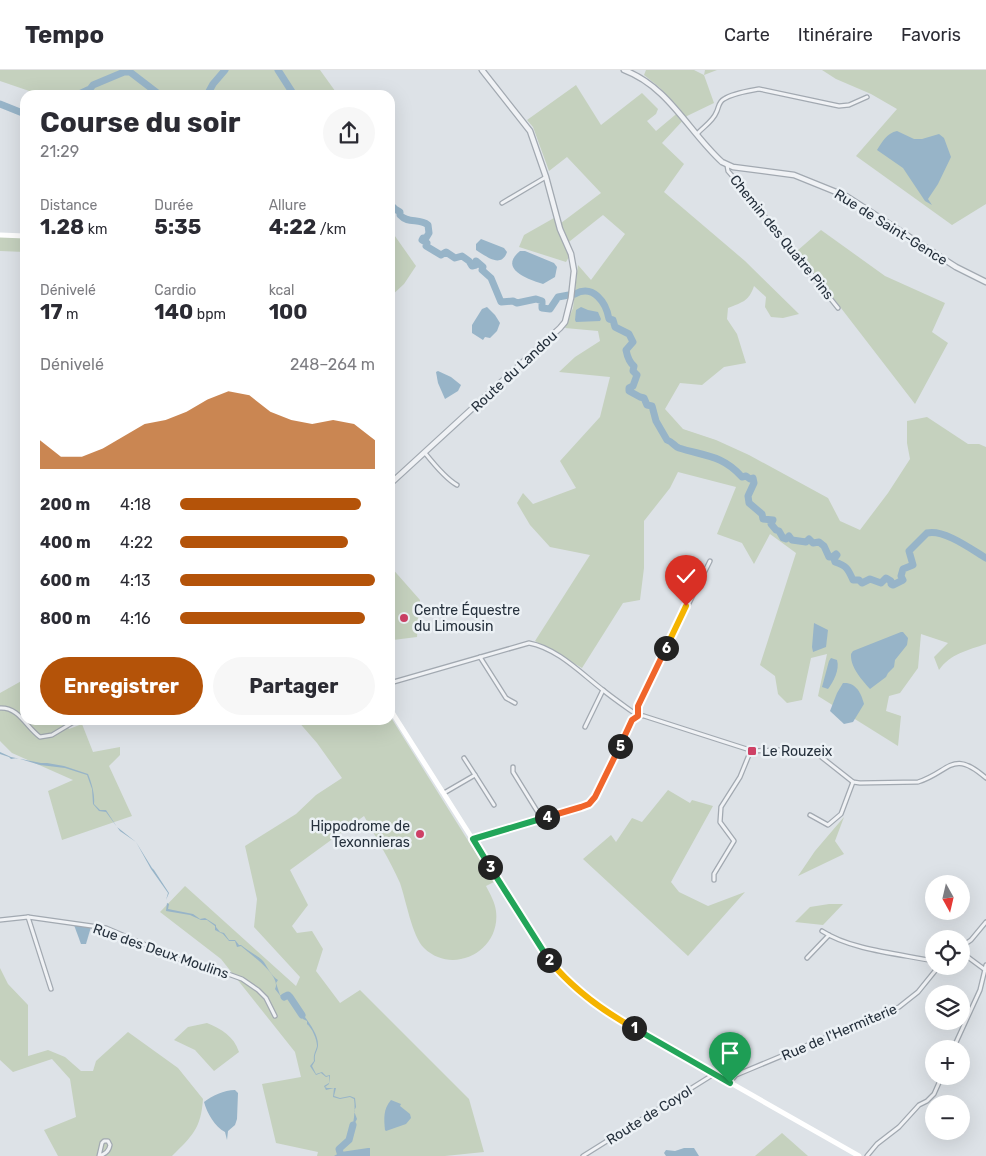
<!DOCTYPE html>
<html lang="fr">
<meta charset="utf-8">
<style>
body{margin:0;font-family:Rubik,sans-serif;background:#f7f7f7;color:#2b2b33;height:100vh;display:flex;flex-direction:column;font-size:19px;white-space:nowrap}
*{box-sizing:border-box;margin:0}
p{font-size:16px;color:#7c7c81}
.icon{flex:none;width:28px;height:28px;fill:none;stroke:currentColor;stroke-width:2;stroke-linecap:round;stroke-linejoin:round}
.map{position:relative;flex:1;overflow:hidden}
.details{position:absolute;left:20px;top:20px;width:375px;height:635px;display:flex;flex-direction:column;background:#fff;border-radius:15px;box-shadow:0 5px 20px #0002}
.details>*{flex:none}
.needle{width:32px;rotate:172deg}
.buttons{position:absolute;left:925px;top:805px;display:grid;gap:10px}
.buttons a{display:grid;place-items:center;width:45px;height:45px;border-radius:50%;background:#fff;box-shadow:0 5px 20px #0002;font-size:25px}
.pin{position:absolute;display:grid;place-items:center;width:42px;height:42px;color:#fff;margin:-51px -21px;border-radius:50% 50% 50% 0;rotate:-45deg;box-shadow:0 0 5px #0007}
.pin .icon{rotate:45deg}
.km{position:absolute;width:25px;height:25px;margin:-12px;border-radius:50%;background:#222;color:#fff;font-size:14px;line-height:25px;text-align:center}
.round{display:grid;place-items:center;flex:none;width:52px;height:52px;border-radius:26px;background:#f7f7f7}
.summary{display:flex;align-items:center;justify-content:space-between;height:85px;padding:0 20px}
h1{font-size:28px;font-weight:700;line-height:38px}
.stats{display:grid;grid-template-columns:repeat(3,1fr);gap:8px;height:85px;padding:5px 20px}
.stats div{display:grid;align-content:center}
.stats b{font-size:21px;font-weight:700}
.stats small{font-size:14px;font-weight:400}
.stats p{font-size:14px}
.chart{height:140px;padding:10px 20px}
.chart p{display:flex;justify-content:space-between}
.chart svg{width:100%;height:90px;margin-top:5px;fill:#b45309;opacity:.7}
.button{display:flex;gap:10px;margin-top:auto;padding:10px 20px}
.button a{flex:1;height:58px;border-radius:30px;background:#b45309;color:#fff;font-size:20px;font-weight:700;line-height:58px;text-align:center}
.button a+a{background:#f7f7f7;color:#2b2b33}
ul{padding:0 20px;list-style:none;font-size:16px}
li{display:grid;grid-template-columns:80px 60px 1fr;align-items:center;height:38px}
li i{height:12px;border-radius:6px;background:#b45309}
header{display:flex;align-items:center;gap:30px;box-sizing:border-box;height:70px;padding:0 25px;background:#fff;border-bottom:1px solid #e1e1e2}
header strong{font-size:24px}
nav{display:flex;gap:28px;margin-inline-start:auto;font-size:18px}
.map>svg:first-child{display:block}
.green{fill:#c5d1be}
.water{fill:#97b4c8}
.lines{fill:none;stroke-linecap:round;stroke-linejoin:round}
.river{stroke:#97b4c8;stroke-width:7}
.minor-casing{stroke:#a2a9b1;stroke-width:5.5}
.tertiary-casing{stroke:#a2a9b1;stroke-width:7}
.minor{stroke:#f0f2f5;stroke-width:3}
.tertiary{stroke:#f0f2f5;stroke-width:4.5}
.secondary{stroke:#fff;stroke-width:5}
.split-1-casing{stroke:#fff;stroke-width:10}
.split-2-casing{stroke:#fff;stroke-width:10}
.split-3-casing{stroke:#fff;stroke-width:10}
.split-4-casing{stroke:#fff;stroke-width:10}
.split-5-casing{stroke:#fff;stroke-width:10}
.split-6-casing{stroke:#fff;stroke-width:10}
.split-7-casing{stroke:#fff;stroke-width:10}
.split-1{stroke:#22a559;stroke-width:6}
.split-2{stroke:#f5b400;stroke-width:6}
.split-3{stroke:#22a559;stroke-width:6}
.split-4{stroke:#22a559;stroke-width:6}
.split-5{stroke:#f0652b;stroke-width:6}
.split-6{stroke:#f0652b;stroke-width:6}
.split-7{stroke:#f5b400;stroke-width:6}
.poi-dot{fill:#ce4065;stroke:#ecf1f5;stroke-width:2}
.labels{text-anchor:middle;stroke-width:5;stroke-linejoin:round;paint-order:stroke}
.street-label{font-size:14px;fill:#26313d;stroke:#ecf1f5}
.poi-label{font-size:14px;fill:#26313d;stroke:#ecf1f5;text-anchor:start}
</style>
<header>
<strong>Tempo</strong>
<nav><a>Carte</a><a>Itinéraire</a><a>Favoris</a></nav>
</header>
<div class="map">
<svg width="986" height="1086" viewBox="0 0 986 1086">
<rect width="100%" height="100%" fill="#dde2e7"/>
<g class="green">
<path d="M0 0H320L338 25H41L0 11Z"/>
<path d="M646 0H694L704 5 705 0H717L704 5 714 33 687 46 662 73 684 94 664 122 745 191 799 244 783 248 771 247 765 237 766 227 754 216C749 231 743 232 728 238L727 249 737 264 746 293 724 297 702 315 680 313 665 339 683 359 716 370 749 385 828 428 840 451 860 460 888 423 910 389 907 373V351L927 347 968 374H979L986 377V574C968 580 950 584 939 600L934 587 948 573 921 564 918 598 900 623 889 626 886 641 901 646 898 676 818 626 827 584 811 588 802 630 787 633 778 624 775 606 760 595 796 483 770 464 754 494 742 473 717 464 736 417 678 402 670 418 644 451V498L640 530 623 533 582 598 535 571 590 485 550 477 530 455 517 433 523 423 533 434 576 418 560 391 600 347 610 307 559 302 575 287 600 271 598 261 565 258 573 238 578 195 591 210 625 164 603 145 565 175 569 187 566 192 519 177 524 165 554 148 557 156 601 123 567 87 549 101 533 57 527 50 576 15 601 55 642 23 658 39 656 44 647 51 656 61 681 40 659 17 644 5Z"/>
<path d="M822 0H986V134L952 155 856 86 897 39 871 24 836 9Z"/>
<path d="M390 159 416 196 404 214 390 227Z"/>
<path d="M821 160 885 206 945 233 932 262 948 273 915 334 797 181Z"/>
<path d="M0 166 25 167V182L0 181Z"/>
<path d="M390 496 420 530 417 567 393 570 390 572Z"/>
<path d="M25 609V650H63L69 659 82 654 93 682 120 677V685L109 696 132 746 62 770 48 721 73 710 12 683 0 671V623Z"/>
<path d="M390 646 494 812 486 816C490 824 495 832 496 841 501 881 453 906 424 878 412 866 406 830 400 813 390 790 376 768 364 746L290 800 308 835 292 856 297 863 312 861 323 879 316 901 340 933 360 920 469 1029 484 1082 445 1086H317L318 1082 276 1073 262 1014 301 1007 295 982 221 889 160 842 185 816 296 916 300 907 254 857 257 829 245 776 296 744 316 725 342 708 317 673 297 650H390Z"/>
<path d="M668 720 690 733 692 730 713 736 671 812 679 822 708 836 745 822 688 886 583 789 611 765 616 772 632 748 642 752Z"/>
<path d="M844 747 835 771 844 784 798 806 815 781Z"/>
<path d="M829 834H843L823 855 795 852 810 837Z"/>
<path d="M0 898 8 914 28 935V986L48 980 65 987 81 1001H93L96 991 128 962 178 998 203 1029C201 1059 192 1066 172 1086H58L44 1060 76 1047 70 1009 52 989 13 1002 0 990Z"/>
<path d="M207 953C221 959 234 966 239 982L214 1001 195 980 174 970 188 957Z"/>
<path d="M782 1063 808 1086H755Z"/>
</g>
<g class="water">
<path d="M897 61 914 69H922L939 64 944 68 951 87 938 114 928 129 932 135 925 131 903 98 877 80C882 72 887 63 897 61Z"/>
<path d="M481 169 504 178 507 182C501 199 486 186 476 180V174Z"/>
<path d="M520 181H525L554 193 557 197 555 207 543 214C528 209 498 199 520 181Z"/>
<path d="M487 237 495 245 500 253 497 261 490 268 485 267 483 270 472 263V255L482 239Z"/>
<path d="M581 237 588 240 598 242 601 249 600 251 576 252 575 250 576 240Z"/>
<path d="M438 301 451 307 461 315 458 321 445 329 438 313 436 302Z"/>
<path d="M814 553 828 560 826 577 813 582 812 577Z"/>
<path d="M901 562H903L908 568 907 575 895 590 894 597 888 603 886 607 870 619C862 610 850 597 851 584L853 581Z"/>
<path d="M831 588 837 590C840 600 833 612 828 619L822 617 829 591Z"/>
<path d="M843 613C856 612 861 623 864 634L853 652 844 654 830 641 837 623Z"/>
<path d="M0 682 11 687 41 693H47L64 696 88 704C92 714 95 725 94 734L100 740H106L117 757 136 772 152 798 154 800 169 823 166 830 168 823 151 799 136 772 120 761 106 742 99 741 93 734 92 719 87 705 65 698 40 695 17 688 11 689 9 687 0 684Z"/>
<path d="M167 833 169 834 168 839 193 844 200 849 205 848 216 855V857L220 862 224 863 229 870H235L239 875H241C248 881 257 885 263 891 267 896 271 906 278 910L276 913 280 925 284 927 288 923 290 927 282 928 275 919C282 906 251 885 241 876L237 877 235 871H229L223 864 215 860V856L207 850H201L190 845 166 841Z"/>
<path d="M74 855 91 857 86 874H81Z"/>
<path d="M298 937C305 948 319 963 318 976 317 982 314 984 315 991L312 996 316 1004 322 1002 326 1006 330 1005 329 1014 325 1017 327 1018H336L334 1026 340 1028 350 1026 355 1028 356 1037 354 1041 357 1049 350 1062 351 1064 350 1069 342 1077 341 1080 337 1079C340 1076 344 1074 346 1071 353 1062 356 1042 354 1029L350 1027 340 1029 333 1027 334 1018 326 1020 324 1016 329 1013V1006L326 1007 321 1003 316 1005 310 996 314 991C313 984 316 981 317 976 317 969 312 958 307 954V951L303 949Z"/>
<path d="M235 1020 238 1023 237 1049 235 1055 228 1061 227 1070 225 1062C215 1057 207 1043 204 1032 212 1026 224 1020 235 1020Z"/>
<path d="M391 1030 401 1034 400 1036 410 1044 411 1048 406 1054 386 1061 385 1060C384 1049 383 1039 391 1030Z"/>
<path d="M368 1078H370V1086H334L341 1082Z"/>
<path d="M684 1078H694L699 1086H666L664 1083 666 1080 675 1081Z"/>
</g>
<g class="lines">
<g class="river">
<path d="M278 0 294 25"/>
<path d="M77 25 90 19 93 15 124 2H130L160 25"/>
<path d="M207 25 213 14 225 0"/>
<path d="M0 34 25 44"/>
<path d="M390 134 395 139 400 142V145C408 154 419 148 428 155L429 163 426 168H423L422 170 427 173 426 176 441 185 446 182 455 188 462 186 469 191 472 196 476 195V191L483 197 482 200 491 208 501 232 513 231 517 233 536 229 542 231V238L550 239 558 227 569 225"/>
<path d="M575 224C593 214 606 232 609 249L613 250 615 257 629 264 633 272 626 280C627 285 630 293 634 296L633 301 637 305 633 316 629 318V321L640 327 644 328 647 335 652 336 656 351 667 370C673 372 674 376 679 378 704 386 723 385 742 407L746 406 750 409 753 408 754 413 748 426 749 433 762 444 763 449 773 450 771 454 776 460 779 461 783 468 786 469 789 466 792 470 806 472 809 469 813 473 819 472 824 476 829 487H832L836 484 837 485 834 489 835 492C847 496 848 499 853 510H859L862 513 870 509 881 513 886 508 891 511V514L893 515 903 510 901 506 903 499 913 495 909 481 927 463C944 459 971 479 986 488"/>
<path d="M284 927 288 925 290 927 302 945"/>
<path d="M341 1086 339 1079 349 1070 353 1055"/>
</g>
<g class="minor-casing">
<g id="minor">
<path d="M697 64C703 57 713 51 716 43 719 38 718 32 724 29 733 23 748 21 759 19L839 36 849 35 867 27"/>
<path d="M727 95 728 101 734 108 838 238"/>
<path d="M502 133 546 107"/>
<path d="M425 383C433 393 446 409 457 415"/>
<path d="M480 587 506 628 515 633"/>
<path d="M390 613 529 573C557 578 582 604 603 620 614 629 626 637 637 645"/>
<path d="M0 638C19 637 26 657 40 667L52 665 77 650"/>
<path d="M637 645 638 636 710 491"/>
<path d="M585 657 603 620"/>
<path d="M464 688 475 705"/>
<path d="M513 697V702L542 749"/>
<path d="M444 723 475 705 494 735"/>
<path d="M810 745 828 755 841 744 853 712"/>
<path d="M473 769 589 734 595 727 632 650 637 645 644 646 753 681 805 679 815 682 853 712 860 713 918 712C950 702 952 678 986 708"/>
<path d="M714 810V804L734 771 720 752 721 737 740 707 751 680"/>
<path d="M28 847 51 919"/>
<path d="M0 850 28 847 106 858 181 890 206 896 242 909 258 920 266 928 275 946"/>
<path d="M822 861C851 880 900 884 934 891"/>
<path d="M961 877 971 870 986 852"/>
<path d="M961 882 984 899"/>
<path d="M807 888 829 865"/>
<path d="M953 979 980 920 986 895"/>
<path d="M729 1013 736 1005 899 937 918 922 939 896"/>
<path d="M104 1071H108L110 1075C109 1081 106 1084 99 1086L102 1073Z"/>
<path d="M583 1086 714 1004"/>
<path d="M867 1086 877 1074 899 1057 919 1035 927 1031 934 1024 942 1006"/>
</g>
</g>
<g class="tertiary-casing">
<g id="tertiary">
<path d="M624 0C669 17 688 61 722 92L733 97 794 105 846 126 956 197 986 212"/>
<path d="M390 414 560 258 565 252 571 228 574 201 571 184 560 159 546 107 530 61 482 0"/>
</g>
</g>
<use href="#minor" class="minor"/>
<use href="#tertiary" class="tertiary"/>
<g class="secondary">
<path d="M0 165 25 166"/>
<path d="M390 639 548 888 575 919 611 945 859 1086"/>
</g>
</g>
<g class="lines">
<g class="split-1-casing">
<path id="split-1" d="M634 958 730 1013"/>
</g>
<g class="split-2-casing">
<path id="split-2" d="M549 890C573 919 601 940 634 958"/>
</g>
<g class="split-3-casing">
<path id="split-3" d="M490 797 549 890"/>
</g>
<g class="split-4-casing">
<path id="split-4" d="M490 797 473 769 547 747"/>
</g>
<g class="split-5-casing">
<path id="split-5" d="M547 747 581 737 589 734 595 727 620 676"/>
</g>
<g class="split-6-casing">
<path id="split-6" d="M620 676 632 650 638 646V636L666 578"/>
</g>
<g class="split-7-casing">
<path id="split-7" d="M666 578 686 536"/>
</g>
<use href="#split-1" class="split-1"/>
<use href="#split-2" class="split-2"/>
<use href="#split-3" class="split-3"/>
<use href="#split-4" class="split-4"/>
<use href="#split-5" class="split-5"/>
<use href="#split-6" class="split-6"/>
<use href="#split-7" class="split-7"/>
</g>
<g class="poi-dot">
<circle cx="404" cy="548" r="5"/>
<rect x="747" y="676" width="10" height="10" rx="2.5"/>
<circle cx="420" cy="764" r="5"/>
</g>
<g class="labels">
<g class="street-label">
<text transform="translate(891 157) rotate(32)" y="5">Rue de Saint-Gence</text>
<text transform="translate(782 167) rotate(51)" y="5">Chemin des Quatre Pins</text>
<text transform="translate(514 301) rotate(-43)" y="5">Route du Landou</text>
<text transform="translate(161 881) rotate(19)" y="5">Rue des Deux Moulins</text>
<text transform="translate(839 962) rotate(-23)" y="5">Rue de l'Hermiterie</text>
<text transform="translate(649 1045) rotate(-32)" y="5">Route de Coyol</text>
</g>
<g class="poi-label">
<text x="414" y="545">Centre Équestre<tspan x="414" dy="16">du Limousin</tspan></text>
<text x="762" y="686">Le Rouzeix</text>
<text x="410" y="761" text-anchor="end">Hippodrome de<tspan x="410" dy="16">Texonnieras</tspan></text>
</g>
</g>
</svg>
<div class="buttons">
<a><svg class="needle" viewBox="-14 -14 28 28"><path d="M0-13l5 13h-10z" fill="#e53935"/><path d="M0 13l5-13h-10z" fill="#7c7c81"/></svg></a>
<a><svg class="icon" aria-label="locate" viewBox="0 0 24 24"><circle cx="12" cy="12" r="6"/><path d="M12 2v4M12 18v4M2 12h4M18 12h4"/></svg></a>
<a><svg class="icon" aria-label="layers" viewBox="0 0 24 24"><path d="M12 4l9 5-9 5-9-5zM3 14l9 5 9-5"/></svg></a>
<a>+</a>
<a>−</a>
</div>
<div class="pin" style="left:730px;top:1013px;background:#1e9e55"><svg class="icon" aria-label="arrive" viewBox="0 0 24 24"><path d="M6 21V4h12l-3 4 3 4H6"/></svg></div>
<div class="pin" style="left:686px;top:536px;background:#d93025"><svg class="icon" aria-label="check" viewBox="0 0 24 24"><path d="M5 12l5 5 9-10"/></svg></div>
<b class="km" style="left:634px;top:958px">1</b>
<b class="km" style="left:549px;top:890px">2</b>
<b class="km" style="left:490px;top:797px">3</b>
<b class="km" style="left:547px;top:747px">4</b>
<b class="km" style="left:620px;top:676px">5</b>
<b class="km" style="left:666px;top:578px">6</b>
<section class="details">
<div class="summary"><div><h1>Course du soir</h1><p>21:29</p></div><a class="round"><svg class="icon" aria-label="share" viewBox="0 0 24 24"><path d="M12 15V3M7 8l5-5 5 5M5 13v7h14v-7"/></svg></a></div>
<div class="stats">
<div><p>Distance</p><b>1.28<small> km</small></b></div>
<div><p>Durée</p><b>5:35</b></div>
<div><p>Allure</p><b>4:22<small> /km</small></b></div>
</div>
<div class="stats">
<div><p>Dénivelé</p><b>17<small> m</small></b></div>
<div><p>Cardio</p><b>140<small> bpm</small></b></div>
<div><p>kcal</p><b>100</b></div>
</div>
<div class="chart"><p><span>Dénivelé</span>248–264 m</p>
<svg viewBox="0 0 160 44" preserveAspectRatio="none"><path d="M0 44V30L10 38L20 38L30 34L40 28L50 22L60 20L70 16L80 10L90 6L100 8L110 16L120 20L130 22L140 20L150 22L160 30V44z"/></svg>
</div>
<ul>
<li><b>200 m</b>4:18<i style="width:93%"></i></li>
<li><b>400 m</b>4:22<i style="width:86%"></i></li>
<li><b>600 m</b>4:13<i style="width:100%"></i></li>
<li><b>800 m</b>4:16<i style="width:95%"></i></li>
</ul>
<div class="button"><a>Enregistrer</a><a>Partager</a></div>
</section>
</div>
